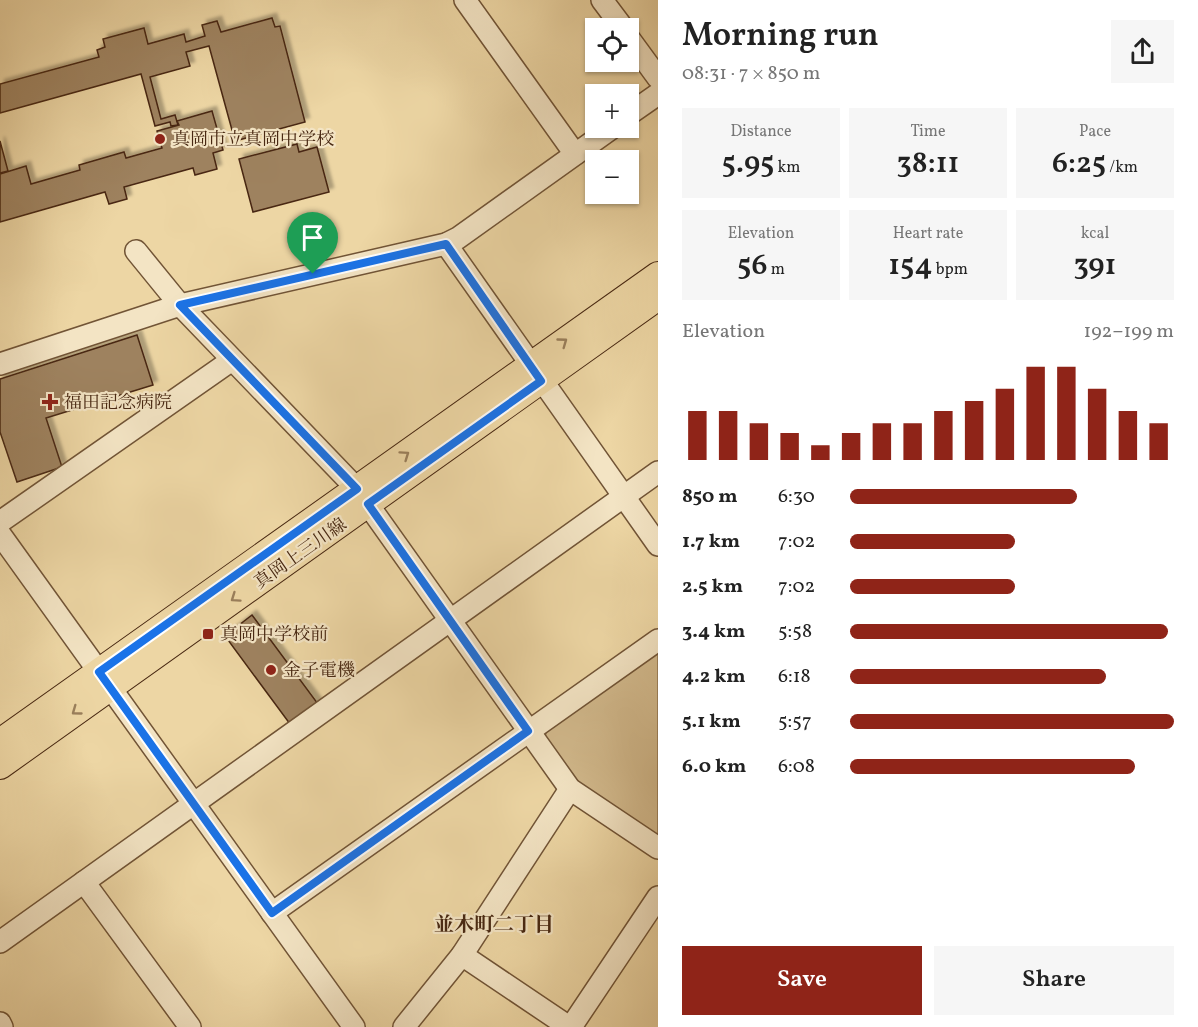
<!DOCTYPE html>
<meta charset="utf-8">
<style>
body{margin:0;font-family:Vollkorn,"Noto Serif JP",serif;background:#f6f6f6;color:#222;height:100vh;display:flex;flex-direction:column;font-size:22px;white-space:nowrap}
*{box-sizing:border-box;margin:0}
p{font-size:20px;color:#767676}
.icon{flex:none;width:33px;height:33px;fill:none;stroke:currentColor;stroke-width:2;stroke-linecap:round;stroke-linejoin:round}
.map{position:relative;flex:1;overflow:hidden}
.sheet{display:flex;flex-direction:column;background:#fff;width:540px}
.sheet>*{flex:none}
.buttons{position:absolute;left:585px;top:18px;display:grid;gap:12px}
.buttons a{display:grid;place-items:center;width:54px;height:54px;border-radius:0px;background:#fff;box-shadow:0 2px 4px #0004;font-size:30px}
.pin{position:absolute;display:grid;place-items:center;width:51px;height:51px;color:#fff;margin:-62px -26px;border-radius:50% 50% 50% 0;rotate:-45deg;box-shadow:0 0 6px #0007}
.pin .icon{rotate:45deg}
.round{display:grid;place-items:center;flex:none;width:63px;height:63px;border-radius:0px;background:#f6f6f6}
.head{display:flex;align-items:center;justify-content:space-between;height:102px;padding:0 24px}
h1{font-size:33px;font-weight:600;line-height:45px}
.figures{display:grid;grid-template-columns:repeat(3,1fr);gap:9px;height:102px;padding:6px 24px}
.figures div{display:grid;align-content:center;border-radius:0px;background:#f6f6f6;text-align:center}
.figures b{font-size:30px;font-weight:600}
.figures small{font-size:16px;font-weight:400}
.figures p{font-size:16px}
.chart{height:168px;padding:12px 24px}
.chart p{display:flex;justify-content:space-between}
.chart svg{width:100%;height:108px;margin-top:6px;stroke:#8f2418;stroke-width:6}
.action{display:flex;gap:12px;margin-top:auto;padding:12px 24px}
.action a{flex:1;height:69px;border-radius:0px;background:#8f2418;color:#fff;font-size:24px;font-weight:600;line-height:69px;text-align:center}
.action a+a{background:#f6f6f6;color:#222}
ul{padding:0 24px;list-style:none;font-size:20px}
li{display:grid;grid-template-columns:96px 72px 1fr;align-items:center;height:45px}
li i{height:15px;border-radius:8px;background:#8f2418}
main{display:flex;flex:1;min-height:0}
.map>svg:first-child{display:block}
.green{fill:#d1b88b;stroke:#8c704e;stroke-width:1.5}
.building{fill:#9e825e;stroke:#482812;stroke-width:1.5;filter:url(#shadow)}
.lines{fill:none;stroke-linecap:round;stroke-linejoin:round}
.minor-casing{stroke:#715436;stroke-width:24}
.major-casing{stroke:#482812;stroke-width:28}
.minor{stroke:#f3e4c4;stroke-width:21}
.major{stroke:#edd6a4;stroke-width:26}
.oneway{stroke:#9a7f5b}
.route-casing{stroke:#fff;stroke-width:12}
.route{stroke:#1a73e8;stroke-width:8}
.poi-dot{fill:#8f2418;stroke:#f3e4c4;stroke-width:2}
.labels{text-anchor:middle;stroke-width:4.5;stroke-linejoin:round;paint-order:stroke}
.poi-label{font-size:18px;fill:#482812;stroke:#f3e4c4;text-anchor:start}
.street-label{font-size:18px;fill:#482812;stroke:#f3e4c4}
.neighbourhood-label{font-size:20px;font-weight:bold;fill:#482812;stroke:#f3e4c4}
</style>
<main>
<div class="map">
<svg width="658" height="1027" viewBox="0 0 658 1027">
<defs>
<filter id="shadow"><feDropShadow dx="4.5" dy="-4.5" stdDeviation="1.5" flood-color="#0004"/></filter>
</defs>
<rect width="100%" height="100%" fill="#edd6a4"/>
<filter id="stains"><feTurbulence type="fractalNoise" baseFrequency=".00333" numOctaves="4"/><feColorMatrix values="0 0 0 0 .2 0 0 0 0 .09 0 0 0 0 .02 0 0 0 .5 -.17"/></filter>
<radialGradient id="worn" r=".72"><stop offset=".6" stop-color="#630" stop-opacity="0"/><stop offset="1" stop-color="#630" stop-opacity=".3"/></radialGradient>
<path class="green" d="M658 647V838L575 784 544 739 549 724Z"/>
<g class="building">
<path d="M272 18 275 27 280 26 305 122 235 141 209 46 186 52 190 66 150 77 161 119 175 115 178 125 171 126 170 122 155 126 141 74 0 113V84L99 57 97 50 105 47 103 39 144 28 148 44 184 34 186 42 205 36 202 25 217 21 221 32Z"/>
<path d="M212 111 223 150 213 153 217 169 195 175 193 168 124 187 127 199 109 204 105 192 0 222V174L26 166 31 184 80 170 79 165 124 152 126 158 162 148 157 131 179 125 177 121Z"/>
<path d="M0 141 8 171 0 173Z"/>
<path d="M297 144 299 152 317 147 329 192 253 212 239 159Z"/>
<path d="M137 335 153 385 46 418 62 467 17 482 0 432V379Z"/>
<path d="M252 615 318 704 290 724 225 636Z"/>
</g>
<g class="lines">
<g class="minor-casing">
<g id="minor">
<path d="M465 0 575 154"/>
<path d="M602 0 623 28"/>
<path d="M628 37 658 78"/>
<path d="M628 115 658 94"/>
<path d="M446 244 658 545"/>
<path d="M136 251 180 305 446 244 458 238 612 128"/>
<path d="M0 364 180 305 357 489 570 789 658 848"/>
<path d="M0 522 232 360"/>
<path d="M0 534 354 1027"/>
<path d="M84 882 190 1027"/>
<path d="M272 913 658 640"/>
<path d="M0 942 658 472"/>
<path d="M462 955 569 1027"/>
<path d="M0 1023 2 1027"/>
<path d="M404 1027 462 955 570 789"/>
<path d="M571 1027 658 897"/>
</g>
</g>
<g class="major-casing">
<g id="major">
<path d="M0 742 658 275"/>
<path d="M0 766 658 297"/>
</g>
</g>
<use href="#minor" class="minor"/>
<use href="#major" class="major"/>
</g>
<defs><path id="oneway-chevron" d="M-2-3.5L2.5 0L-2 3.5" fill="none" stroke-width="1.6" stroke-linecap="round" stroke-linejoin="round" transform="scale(1.5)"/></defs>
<g class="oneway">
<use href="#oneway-chevron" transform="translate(563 342) rotate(-36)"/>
<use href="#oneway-chevron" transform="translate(405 455) rotate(-35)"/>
<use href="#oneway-chevron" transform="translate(235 598) rotate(145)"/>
<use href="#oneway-chevron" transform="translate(76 711) rotate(144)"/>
</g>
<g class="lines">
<g class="route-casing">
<path id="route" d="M446 244 541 381 368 504 528 731 272 913 99 672 357 489 180 305Z"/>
</g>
<use href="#route" class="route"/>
</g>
<g class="poi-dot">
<circle cx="160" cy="139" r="6"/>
<path d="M47 393h6v6h6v6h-6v6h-6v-6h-6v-6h6z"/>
<rect x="202" y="628" width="12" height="12" rx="3"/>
<circle cx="271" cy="670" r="6"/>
</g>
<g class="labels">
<g class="poi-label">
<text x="172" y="145">真岡市立真岡中学校</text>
<text x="64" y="408">福田記念病院</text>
<text x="220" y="640">真岡中学校前</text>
<text x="283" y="676">金子電機</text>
</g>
<g class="street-label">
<text transform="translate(300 553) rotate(-35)" y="6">真岡上三川線</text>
</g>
<g class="neighbourhood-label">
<text x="494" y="931">並木町二丁目</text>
</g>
</g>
<rect width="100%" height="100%" filter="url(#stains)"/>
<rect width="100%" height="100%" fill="url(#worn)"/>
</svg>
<div class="buttons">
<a><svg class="icon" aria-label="locate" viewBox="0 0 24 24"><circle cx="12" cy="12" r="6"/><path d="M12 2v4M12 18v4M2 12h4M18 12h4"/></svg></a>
<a>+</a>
<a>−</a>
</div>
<div class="pin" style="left:313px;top:274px;background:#1e9e55"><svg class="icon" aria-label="arrive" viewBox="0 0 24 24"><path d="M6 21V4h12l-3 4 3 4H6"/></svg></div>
</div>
<section class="sheet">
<div class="head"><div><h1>Morning run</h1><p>08:31 · 7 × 850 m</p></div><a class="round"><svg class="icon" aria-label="share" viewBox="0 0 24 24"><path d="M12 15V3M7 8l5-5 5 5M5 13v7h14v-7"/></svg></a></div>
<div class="figures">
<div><p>Distance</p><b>5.95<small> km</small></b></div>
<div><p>Time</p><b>38:11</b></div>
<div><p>Pace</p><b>6:25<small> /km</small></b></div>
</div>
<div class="figures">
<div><p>Elevation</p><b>56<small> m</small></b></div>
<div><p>Heart rate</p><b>154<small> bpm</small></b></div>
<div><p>kcal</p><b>391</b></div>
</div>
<div class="chart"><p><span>Elevation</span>192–199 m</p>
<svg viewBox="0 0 160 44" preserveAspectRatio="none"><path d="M5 44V24M15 44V24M25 44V29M35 44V33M45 44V38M55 44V33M65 44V29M75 44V29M85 44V24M95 44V20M105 44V15M115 44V6M125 44V6M135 44V15M145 44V24M155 44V29"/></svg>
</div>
<ul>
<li><b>850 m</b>6:30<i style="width:70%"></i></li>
<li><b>1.7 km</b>7:02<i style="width:51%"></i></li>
<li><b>2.5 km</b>7:02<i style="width:51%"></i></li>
<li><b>3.4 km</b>5:58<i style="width:98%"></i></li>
<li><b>4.2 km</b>6:18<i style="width:79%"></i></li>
<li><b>5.1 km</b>5:57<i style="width:100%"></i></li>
<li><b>6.0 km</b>6:08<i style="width:88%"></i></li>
</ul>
<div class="action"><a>Save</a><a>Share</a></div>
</section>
</main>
